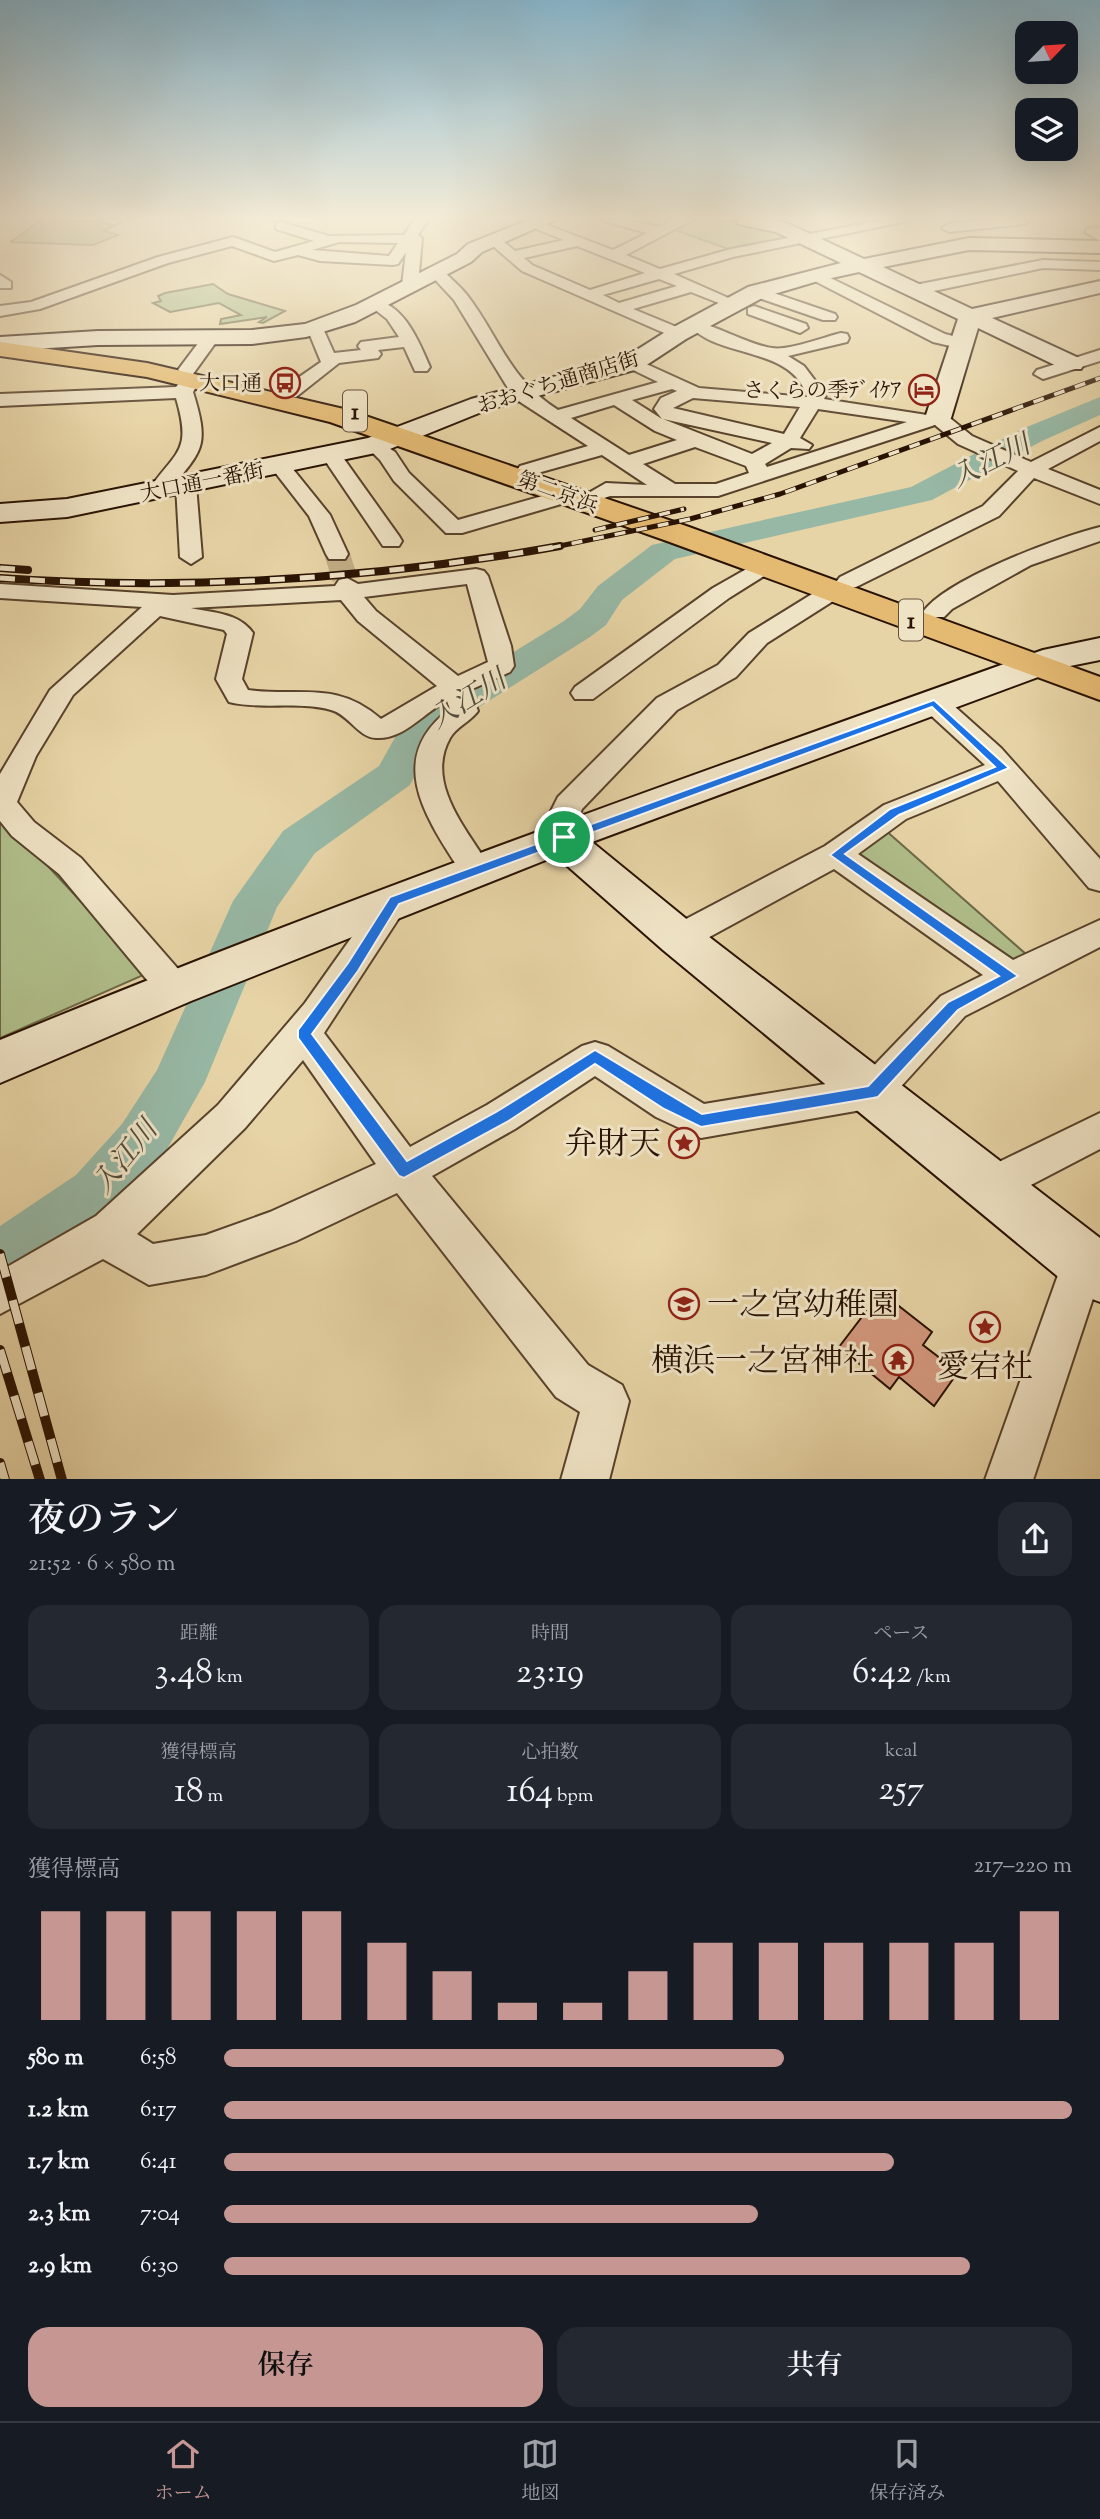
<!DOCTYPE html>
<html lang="ja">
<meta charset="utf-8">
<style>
body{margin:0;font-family:"Sorts Mill Goudy","Noto Serif JP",serif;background:#242831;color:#f1f3f6;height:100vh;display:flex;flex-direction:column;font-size:26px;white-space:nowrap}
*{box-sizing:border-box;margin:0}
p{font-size:23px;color:#9ea1a6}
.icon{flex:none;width:38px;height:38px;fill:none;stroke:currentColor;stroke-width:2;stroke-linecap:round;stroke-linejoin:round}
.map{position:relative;height:1479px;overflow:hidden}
.sheet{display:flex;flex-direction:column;background:#171b24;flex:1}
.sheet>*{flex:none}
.needle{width:46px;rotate:65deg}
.buttons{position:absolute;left:1015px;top:21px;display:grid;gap:14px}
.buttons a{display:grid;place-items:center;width:63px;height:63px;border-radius:14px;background:#171b24;box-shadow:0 7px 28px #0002;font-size:35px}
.pin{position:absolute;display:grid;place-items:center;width:60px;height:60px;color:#fff;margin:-30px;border:4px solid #fff;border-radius:50%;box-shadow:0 2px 7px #0007}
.round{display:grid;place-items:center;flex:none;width:74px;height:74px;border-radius:21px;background:#242831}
.summary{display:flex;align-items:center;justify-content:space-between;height:119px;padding:0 28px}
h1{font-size:38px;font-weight:600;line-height:52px}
.metrics{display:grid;grid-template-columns:repeat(3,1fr);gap:10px;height:119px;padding:7px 28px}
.metrics div{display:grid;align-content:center;border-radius:18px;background:#242831;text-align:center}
.metrics b{font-size:35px;font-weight:600}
.metrics small{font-size:19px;font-weight:400}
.metrics p{font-size:19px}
.chart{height:196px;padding:14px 28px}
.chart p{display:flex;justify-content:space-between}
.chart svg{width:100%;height:126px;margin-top:7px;stroke:#c59692;stroke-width:6}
.action{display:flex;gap:14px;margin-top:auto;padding:14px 28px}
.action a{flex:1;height:80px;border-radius:21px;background:#c59692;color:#111;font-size:28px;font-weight:600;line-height:80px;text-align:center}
.action a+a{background:#242831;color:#f1f3f6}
ul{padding:0 28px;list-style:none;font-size:23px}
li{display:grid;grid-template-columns:112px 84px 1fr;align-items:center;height:52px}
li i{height:18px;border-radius:9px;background:#c59692}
.tabs{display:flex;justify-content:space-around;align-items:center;height:98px;border-top:2px solid #363941;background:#171b24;font-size:19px;color:#9ea1a6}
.tabs a{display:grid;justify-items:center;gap:4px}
.tabs .active{color:#c59692}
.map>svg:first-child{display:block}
.green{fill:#b0be8a;stroke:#6c6846;stroke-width:2}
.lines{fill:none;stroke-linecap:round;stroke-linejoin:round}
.river{fill:#97b8a5;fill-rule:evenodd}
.building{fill:#d4997f;stroke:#291202;stroke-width:2}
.street-tunnel{stroke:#c1ad85;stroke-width:25;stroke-dasharray:25 13;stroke-linecap:butt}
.street-casing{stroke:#58422b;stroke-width:4}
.secondary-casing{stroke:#291202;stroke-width:4}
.highway-casing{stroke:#291202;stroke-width:4}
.street{fill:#efe3c5;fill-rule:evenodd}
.secondary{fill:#efe3c5;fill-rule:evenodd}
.highway{fill:#e4ba73;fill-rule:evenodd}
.rail-far2-casing{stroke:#291202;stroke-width:5}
.rail-far1-casing{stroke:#291202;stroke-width:8}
.rail-casing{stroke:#291202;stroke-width:10}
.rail-far2{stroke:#efe3c5;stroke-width:3.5;stroke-dasharray:11;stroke-linecap:butt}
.rail-far1{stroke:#efe3c5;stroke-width:5;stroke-dasharray:15;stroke-linecap:butt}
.rail{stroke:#efe3c5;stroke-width:8;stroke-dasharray:24;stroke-linecap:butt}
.route{fill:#1a73e8;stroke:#fff;stroke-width:2;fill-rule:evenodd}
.labels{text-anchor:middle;stroke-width:6;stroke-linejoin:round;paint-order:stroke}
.far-street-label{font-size:21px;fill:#291202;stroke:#efe3c5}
.far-poi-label{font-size:21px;fill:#291202;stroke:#efe3c5;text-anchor:end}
.shield{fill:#efe3c5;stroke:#64513c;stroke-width:2}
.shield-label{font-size:24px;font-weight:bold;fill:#291202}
.water-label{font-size:28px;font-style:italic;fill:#504c3b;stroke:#efe3c5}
.near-poi-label{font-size:32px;fill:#291202;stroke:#efe3c5;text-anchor:end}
</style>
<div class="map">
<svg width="1100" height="1480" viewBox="0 0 1100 1480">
<rect width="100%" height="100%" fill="#e7d4a6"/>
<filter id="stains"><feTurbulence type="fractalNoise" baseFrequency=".00286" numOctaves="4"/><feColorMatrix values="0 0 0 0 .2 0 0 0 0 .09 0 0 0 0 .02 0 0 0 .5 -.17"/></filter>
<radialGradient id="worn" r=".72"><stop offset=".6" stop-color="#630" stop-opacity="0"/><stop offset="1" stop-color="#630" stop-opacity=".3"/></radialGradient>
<g class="green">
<path d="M42 220 118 223 104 231 118 235 93 245 10 242C22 236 30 226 42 220Z"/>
<path d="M694 220C730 220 763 222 796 239L731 250 675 230Z"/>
<path d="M213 284 228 294 285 311 263 323 259 322 267 317 220 324 221 319 241 315 219 303 170 312 153 303 161 301 158 296 165 293Z"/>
<path d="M0 815 148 973 0 1038Z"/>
<path d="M884 829 1027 955 1015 963 846 856Z"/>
</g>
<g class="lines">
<path class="river" d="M1100 397V415L1042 441 932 500 675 559 622 600 606 625 590 637 436 734 410 785 315 853 277 907 205 1082 162 1158 118 1213 22 1282 0 1290V1226L76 1175 122 1124 157 1070 233 901 283 831 379 766 406 718 564 621 580 609 598 586 652 545 911 487 1022 429Z"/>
</g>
<path class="building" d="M881 1292 932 1332 923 1345 958 1372 934 1406 899 1377 890 1389 839 1347Z"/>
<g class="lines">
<path class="street-tunnel" d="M337 554 347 585"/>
<g class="street-casing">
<g id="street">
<path d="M100 220H120L121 221 114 225Z"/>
<path d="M414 220H428L418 235 422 238 418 285 410 290 402 285 406 252 398 264 393 265 320 261 298 255 274 261 232 246 168 263 40 309 0 316V306L31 302 158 257 233 237 275 252 314 241 276 229V223L281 222 329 236 404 235ZM339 242 398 243 389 256 312 250Z"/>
<path d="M534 220 613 250 647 233 601 220H628L659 227 673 220H692L626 255 660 269 731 249 882 220H913L733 257 674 274 742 304 734 309 691 292 633 309 684 330 686 334 684 338 678 339 522 271 486 240 498 237 515 251 564 240 531 227 529 224ZM577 246 645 273 590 290 532 265 524 258ZM659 279 677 286 619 303 603 295Z"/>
<path d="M981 220H1031L1024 224 949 232 942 228 949 224Z"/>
<path d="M1100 227V241L1085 232 1087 229Z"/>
<path d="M1043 260 1100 262V270L1043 268 915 295 907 290 915 285Z"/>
<path d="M435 266 440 268C449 277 459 285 467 295 500 338 508 378 558 410L658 382 627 367 624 363 633 358 699 388 807 397C793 346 718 359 689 325L691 321C702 319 752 346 772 348 788 351 824 337 841 333L847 334 849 338 847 342 788 356 804 366 826 395 824 399 927 415 945 414 972 436 1031 462 1100 427V441L1048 469 1100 490V504L1034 478 999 516 856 587 843 588 845 591 841 596 767 643 736 677 677 710 582 809C576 821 582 833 575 844L564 848 553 844 549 837 547 819 558 797 657 698 718 665 749 633 825 586 838 585 836 582 840 577 983 506 1018 471 958 444 935 425 718 496H610L596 501 588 500 585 495 606 483 647 485 602 455 527 476 520 474 517 470 520 466 588 446 514 398 454 300 427 271ZM672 389 677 391 661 398 654 409 662 419 632 400ZM693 398 800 407 784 434 673 408ZM614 405 655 431 677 440 629 455 571 418ZM818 409 907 422 767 467 765 464 791 448 809 449 812 445 800 438ZM663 419 772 443 752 454ZM695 447 746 466 749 473 716 484H675L643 464Z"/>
<path d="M814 270 945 334 965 339 968 343 959 348 933 342 809 278 806 275Z"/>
<path d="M0 275 11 282V288H0Z"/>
<path d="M756 287 835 314 837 317 835 320H823L750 295V289Z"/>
<path d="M377 300C406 308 419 342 430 367L427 371H415L404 347 378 350 381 354 378 358 339 363 296 397H282L280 393 282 389 321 362 307 328 309 324H321L334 353 361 350 358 346 361 342 399 337 387 319 369 305Z"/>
<path d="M754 306 806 324 808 328 800 333 748 314V308Z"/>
<path d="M211 333 219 338 193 374 201 379 193 392C211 450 201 450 166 495L159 497 148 491C177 449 192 453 176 398L0 406V394L176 387 186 375 178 370 205 334Z"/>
<path d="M1100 350V361L1043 379 1034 374 1037 370Z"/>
<path d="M375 439 395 452 409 473 458 520 567 489 578 495 575 500 462 533H446L394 481 380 460 365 445Z"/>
<path d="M332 450 339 452 399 536 402 541 399 546H383L322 456Z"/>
<path d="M281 461 288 463 330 515 348 554 345 559H329L326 554 309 516 271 467Z"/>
<path d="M186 479 196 485 202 557 191 564 180 557 176 485Z"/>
<path d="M1100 527V541L1031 565 952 609 944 617H926L923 612C946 579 1059 537 1100 527Z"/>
<path d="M764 559 772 561 776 566 772 571 729 598 593 699H575L571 693 575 687 713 588Z"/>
<path d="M476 569 484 571 488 576 511 646 514 666 510 672 470 690 478 711C470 722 456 727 450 738 424 784 469 832 491 869L486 877 475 880 464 877C429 822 382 760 450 709L447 701C424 712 404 740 376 738 359 738 348 714 331 710 298 701 262 710 229 702L216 679 227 634 224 630 160 616 73 695 36 756 17 802 34 822 81 858 186 978 191 988 186 998 174 1002 162 998 59 874 12 836 0 821V774L50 690 142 607 0 598V584L173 595 335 586 339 580 347 578 358 584ZM467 584 488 662 458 676 376 611 364 597ZM341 600 358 621 437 686 381 719C336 680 301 697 248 690L242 679 253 633C239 613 214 613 191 608Z"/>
<path d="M934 695 944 697 1001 748 1100 859V891L1089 888 998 781 906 819 858 854 1013 960 1100 920V947L965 1016 886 1103 873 1108 701 1138 656 1117 595 1076 515 1129 432 1176 588 1365 622 1385 629 1401 609 1480H561L580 1412 556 1397 397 1193 296 1241 206 1275 149 1285 103 1259 0 1314V1271L96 1216 218 1105 305 1003 383 893 394 889 405 893 410 901 324 1033 410 1147 487 1105 582 1046 595 1042 608 1046 704 1104 862 1078 941 996 983 975 834 869 691 947 679 951 667 947 662 938 667 929 825 846 884 805 985 765 924 709 921 703 924 697ZM303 1060 376 1164 270 1212 206 1235 153 1244 137 1234 245 1128Z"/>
<path d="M1100 1113V1149L1004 1199 990 1204 976 1199 970 1186 976 1173Z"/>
<path d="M1084 1241 1099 1247 1100 1277 1033 1480H985L1063 1261 1069 1247Z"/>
</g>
</g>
<g class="secondary-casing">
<g id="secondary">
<path d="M528 220H555L482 252 471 262 355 322 306 337 252 344 98 345 0 351V337L98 331 252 330 305 324 356 305 457 254 468 244Z"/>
<path d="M736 220H773L789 224 864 259 969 238 1100 241V253L969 250 883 267 972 309 1100 281V293L992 318 1081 359 1084 364 1081 369H1063L978 328 951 418 947 424H929L925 418 958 319 859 272 818 281 764 297 686 339 642 368 489 409 385 451 67 517 0 522V504L67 499 368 438 471 399 624 358 670 329 748 287 841 263 776 232 738 224Z"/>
<path d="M1100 638V660L1065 667 592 842 695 926 1100 1238V1302L1079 1294 663 950 556 856 191 1001 0 1083V1040C343 898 693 775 1043 650Z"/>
</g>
</g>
<g class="highway-casing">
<path id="highway" d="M0 342 147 363 348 410 689 527 1100 677V700L667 541 330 422 147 377 0 356Z"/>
</g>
<use href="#street" class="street"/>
<use href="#secondary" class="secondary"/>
<use href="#highway" class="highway"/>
<g class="rail-far2-casing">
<g id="rail-far2">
<path d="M595 530 684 509"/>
<path d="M550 548 690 519 780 494 1100 378"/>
</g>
</g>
<g class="rail-far1-casing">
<g id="rail-far1">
<path d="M0 568 28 570"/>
<path d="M0 578C187 591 375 579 560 546"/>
</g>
</g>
<g class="rail-casing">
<g id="rail">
<path d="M0 1254 62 1480"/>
<path d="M0 1350 40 1480"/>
<path d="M0 1463 5 1480"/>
</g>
</g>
<use href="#rail-far2" class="rail-far2"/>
<use href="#rail-far1" class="rail-far1"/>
<use href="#rail" class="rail"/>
</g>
<linearGradient id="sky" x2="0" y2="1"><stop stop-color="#87b6cd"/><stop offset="0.51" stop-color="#f4ecd7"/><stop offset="1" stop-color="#f4ecd7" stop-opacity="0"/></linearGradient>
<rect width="1100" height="428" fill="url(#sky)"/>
<path class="route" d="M934 700 1009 768 899 815 845 854 1018 976 958 1010 878 1097 873 1098 701 1127 664 1109 595 1064 507 1122 404 1178 399 1176 298 1038V1030L348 963 390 897ZM932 707 995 767 890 809 830 855 999 976 948 1002 868 1086 702 1114 595 1050 496 1112 407 1161 312 1034 358 971 399 904Z"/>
<defs>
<g id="bus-ring" transform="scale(1.575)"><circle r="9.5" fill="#efe3c5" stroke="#8f2418" stroke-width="1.5"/><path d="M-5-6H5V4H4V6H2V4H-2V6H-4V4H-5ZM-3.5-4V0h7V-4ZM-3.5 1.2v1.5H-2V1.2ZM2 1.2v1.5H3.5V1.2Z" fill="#8f2418"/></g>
<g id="hotel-ring" transform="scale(1.575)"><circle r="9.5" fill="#efe3c5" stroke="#8f2418" stroke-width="1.5"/><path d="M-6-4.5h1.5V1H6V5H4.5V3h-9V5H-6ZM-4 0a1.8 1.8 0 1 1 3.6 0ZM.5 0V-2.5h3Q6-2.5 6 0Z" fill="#8f2418"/></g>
<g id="sight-ring" transform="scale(1.575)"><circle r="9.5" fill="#efe3c5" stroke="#8f2418" stroke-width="1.5"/><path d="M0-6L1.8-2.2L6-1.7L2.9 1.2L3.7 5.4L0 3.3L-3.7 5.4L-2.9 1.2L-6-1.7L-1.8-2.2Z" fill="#8f2418"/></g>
<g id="school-ring" transform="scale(1.575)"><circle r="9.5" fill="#efe3c5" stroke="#8f2418" stroke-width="1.5"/><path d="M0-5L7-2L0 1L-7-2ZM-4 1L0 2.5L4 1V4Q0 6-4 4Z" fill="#8f2418"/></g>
<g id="temple-ring" transform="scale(1.575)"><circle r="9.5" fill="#efe3c5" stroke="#8f2418" stroke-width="1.5"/><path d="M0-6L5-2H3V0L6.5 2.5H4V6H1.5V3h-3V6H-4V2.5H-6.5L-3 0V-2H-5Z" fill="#8f2418"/></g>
</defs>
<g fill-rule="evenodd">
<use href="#bus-ring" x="285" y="383"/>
<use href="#hotel-ring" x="924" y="390"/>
<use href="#sight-ring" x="684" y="1143"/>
<use href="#school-ring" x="684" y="1304"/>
<use href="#sight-ring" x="985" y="1327"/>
<use href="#temple-ring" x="898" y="1360"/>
</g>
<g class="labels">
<g class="far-street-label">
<text transform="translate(558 382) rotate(-17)" y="7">おおぐち通商店街</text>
<text transform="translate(202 482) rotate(-11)" y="7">大口通一番街</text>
<text transform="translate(558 492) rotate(20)" y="7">第二京浜</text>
</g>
<g class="far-poi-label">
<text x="262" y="390">大口通</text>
<text x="901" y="397">さくらの季ﾃﾞｲｹｱ</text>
</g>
<g class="shield">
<rect x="343" y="390.5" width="24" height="41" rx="5"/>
<rect x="899" y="599.5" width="24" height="41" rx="5"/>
</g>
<g class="shield-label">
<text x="355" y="419">1</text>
<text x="911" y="628">1</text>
</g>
<g class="water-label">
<text transform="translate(990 460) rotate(-26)" y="10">入江川</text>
<text transform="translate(467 698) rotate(-32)" y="10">入江川</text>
<text transform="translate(124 1156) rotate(-51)" y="10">入江川</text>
</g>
<g class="near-poi-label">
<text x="661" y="1154">弁財天</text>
<text x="707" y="1315" text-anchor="start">一之宮幼稚園</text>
<text x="875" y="1371">横浜一之宮神社</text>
<text x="985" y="1377" text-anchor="middle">愛宕社</text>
</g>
</g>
<rect width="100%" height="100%" filter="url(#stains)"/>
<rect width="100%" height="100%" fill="url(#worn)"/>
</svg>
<div class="buttons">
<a><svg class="needle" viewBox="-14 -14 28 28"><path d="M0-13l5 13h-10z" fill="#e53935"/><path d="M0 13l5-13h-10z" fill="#9ea1a6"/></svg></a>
<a><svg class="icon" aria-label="layers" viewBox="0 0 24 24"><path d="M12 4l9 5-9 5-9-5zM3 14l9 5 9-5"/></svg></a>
</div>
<div class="pin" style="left:564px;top:837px;background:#1e9e55"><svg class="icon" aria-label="arrive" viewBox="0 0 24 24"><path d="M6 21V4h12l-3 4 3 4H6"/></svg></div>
</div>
<section class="sheet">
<div class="summary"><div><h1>夜のラン</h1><p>21:52 · 6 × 580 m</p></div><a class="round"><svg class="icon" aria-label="share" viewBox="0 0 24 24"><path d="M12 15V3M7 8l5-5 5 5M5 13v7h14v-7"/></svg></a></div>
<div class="metrics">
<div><p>距離</p><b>3.48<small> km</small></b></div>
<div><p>時間</p><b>23:19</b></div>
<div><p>ペース</p><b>6:42<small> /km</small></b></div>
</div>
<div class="metrics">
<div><p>獲得標高</p><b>18<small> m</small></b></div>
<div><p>心拍数</p><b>164<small> bpm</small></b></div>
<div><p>kcal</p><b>257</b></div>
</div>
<div class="chart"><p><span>獲得標高</span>217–220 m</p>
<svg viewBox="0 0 160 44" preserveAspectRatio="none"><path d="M5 44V6M15 44V6M25 44V6M35 44V6M45 44V6M55 44V17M65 44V27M75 44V38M85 44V38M95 44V27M105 44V17M115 44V17M125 44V17M135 44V17M145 44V17M155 44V6"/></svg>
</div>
<ul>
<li><b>580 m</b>6:58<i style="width:66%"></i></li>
<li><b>1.2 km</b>6:17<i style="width:100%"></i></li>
<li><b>1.7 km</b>6:41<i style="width:79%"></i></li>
<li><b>2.3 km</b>7:04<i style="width:63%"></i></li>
<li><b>2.9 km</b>6:30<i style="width:88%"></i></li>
</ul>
<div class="action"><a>保存</a><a>共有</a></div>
</section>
<nav class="tabs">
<a class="active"><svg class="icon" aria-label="home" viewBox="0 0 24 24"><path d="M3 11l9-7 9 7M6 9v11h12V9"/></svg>ホーム</a>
<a><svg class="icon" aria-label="map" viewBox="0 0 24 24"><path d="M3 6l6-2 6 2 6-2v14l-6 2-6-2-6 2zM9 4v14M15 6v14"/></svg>地図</a>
<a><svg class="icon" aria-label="saved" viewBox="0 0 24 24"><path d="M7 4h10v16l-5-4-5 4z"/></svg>保存済み</a>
</nav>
